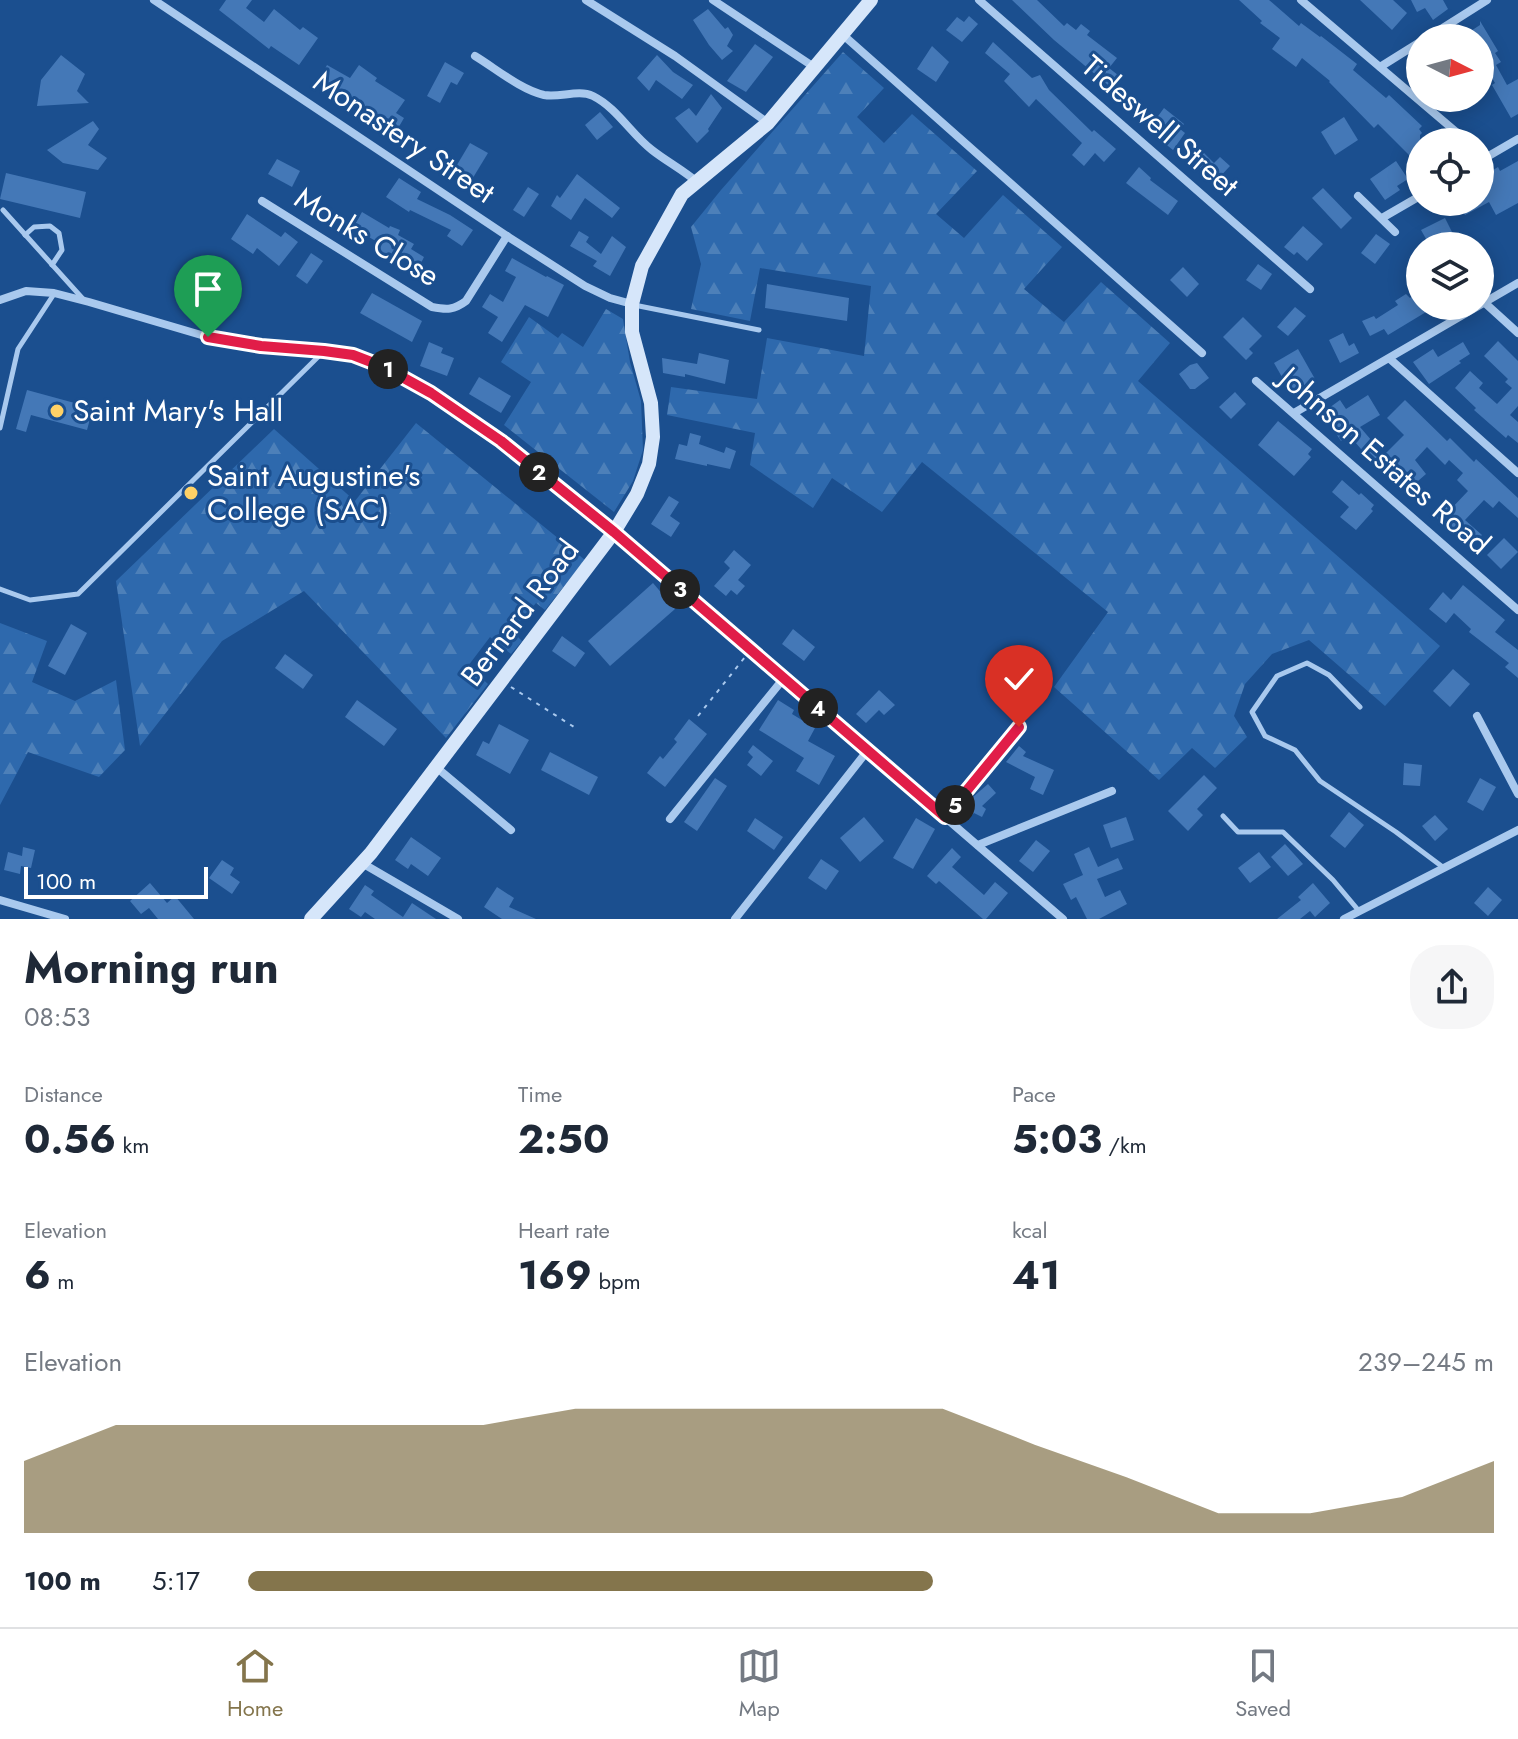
<!DOCTYPE html>
<meta charset="utf-8">
<style>
body{margin:0;font-family:Jost,sans-serif;background:#f6f6f7;color:#1f2937;height:100vh;display:flex;flex-direction:column;font-size:30px;white-space:nowrap}
*{box-sizing:border-box;margin:0}
p{font-size:26px;color:#747a83}
.icon{flex:none;width:44px;height:44px;fill:none;stroke:currentColor;stroke-width:2;stroke-linecap:round;stroke-linejoin:round}
.map{position:relative;height:919px;overflow:hidden}
.side{display:flex;flex-direction:column;background:#fff;flex:1}
.side>*{flex:none}
.needle{width:52px;rotate:96deg}
.tools{position:absolute;left:1406px;top:24px;display:grid;gap:16px}
.tools a{display:grid;place-items:center;width:88px;height:88px;border-radius:50%;background:#fff;box-shadow:0 4px 20px #0003;font-size:40px}
.scale{position:absolute;left:24px;bottom:20px;width:184px;box-sizing:border-box;padding-left:8px;border:4px solid #fff;border-top:0;font-size:22px;line-height:28px;white-space:nowrap;color:#fff;-webkit-text-stroke:6px #1b4f8f;paint-order:stroke}
.pin{position:absolute;display:grid;place-items:center;width:68px;height:68px;color:#fff;margin:-82px -34px;border-radius:50% 50% 50% 0;rotate:-45deg;box-shadow:0 0 8px #0007}
.pin .icon{rotate:45deg}
.km{position:absolute;width:40px;height:40px;margin:-20px;border-radius:50%;background:#222;color:#fff;font-size:22px;line-height:40px;text-align:center}
.round{display:grid;place-items:center;flex:none;width:84px;height:84px;border-radius:32px;background:#f6f6f7}
.headline{display:flex;align-items:center;justify-content:space-between;height:136px;padding:0 24px}
h1{font-size:44px;font-weight:700;line-height:60px}
.metrics{display:grid;grid-template-columns:repeat(3,1fr);gap:12px;height:136px;padding:8px 24px}
.metrics div{display:grid;align-content:center}
.metrics b{font-size:40px;font-weight:700}
.metrics small{font-size:22px;font-weight:400}
.metrics p{font-size:22px}
.chart{height:224px;padding:16px 24px}
.chart p{display:flex;justify-content:space-between}
.chart svg{width:100%;height:144px;margin-top:8px;fill:#84754c;opacity:.7}
ul{padding:0 24px;list-style:none;font-size:26px}
li{display:grid;grid-template-columns:128px 96px 1fr;align-items:center;height:60px}
li i{height:20px;border-radius:10px;background:#84754c}
.menu{display:flex;justify-content:space-around;align-items:center;height:112px;border-top:2px solid #e0e1e3;background:#fff;font-size:22px;color:#747a83}
.menu a{display:grid;justify-items:center;gap:4px}
.menu .on{color:#84754c}
.map>svg:first-child{display:block}
.forest{fill:url(#forest-firs)}
.building{fill:#4478b7}
.lines{fill:none;stroke-linecap:round;stroke-linejoin:round}
.path{stroke:#a9c9ee;stroke-width:2;stroke-dasharray:4 6;stroke-linecap:butt}
.lane{stroke:#a9c9ee;stroke-width:5}
.street{stroke:#a9c9ee;stroke-width:8}
.secondary{stroke:#d6e6fa;stroke-width:14}
.route-casing{stroke:#fff;stroke-width:16}
.route{stroke:#e11d48;stroke-width:10}
.poi-dot{fill:#ffd166;stroke:#1b4f8f;stroke-width:3}
.labels{text-anchor:middle;stroke-width:6;stroke-linejoin:round;paint-order:stroke}
.street-label{font-size:30px;fill:#fff;stroke:#1b4f8f}
.poi-label{font-size:30px;fill:#fff;stroke:#1b4f8f;text-anchor:start}
</style>
<div class="map">
<svg width="1518" height="919" viewBox="0 0 1518 919">
<defs>
<pattern id="forest-firs" width="22" height="20" patternUnits="userSpaceOnUse" patternTransform="scale(2)"><rect width="22" height="20" fill="#2e69ad"/><path d="M5 1l3.5 6h-7zM16 11l3.5 6h-7z" fill="#4d80b9"/></pattern>
</defs>
<rect width="100%" height="100%" fill="#1b4f8f"/>
<g class="forest">
<path d="M843 52 884 88 857 117 884 143 912 114 977 171 936 214 964 238 1003 195 1062 247 1024 289 1064 322 1101 282 1170 343 1138 381 1440 646 1385 706 1309 640 1272 654 1245 684 1234 716 1247 737 1215 768 1192 748 1159 780 1054 687 1108 612 922 462 882 512 832 478 813 508 750 465 755 433 667 415 671 387 757 399 767 338 864 356 871 286 760 268 750 321 691 309 701 264 691 227 721 190Z"/>
<path d="M606 309 623 319 630 362 641 401 643 450 633 481 614 512 504 425 531 382 501 362 529 317 558 338 562 333 583 347Z"/>
<path d="M416 423 585 560 545 610 536 603 512 631 522 641 511 654 490 637 468 666 488 684 446 738 304 591 222 641 140 746 116 581 274 429 355 501Z"/>
<path d="M0 623 47 641 32 682 75 701 116 680 125 750 99 777 28 752 0 805Z"/>
</g>
<g class="building">
<path d="M226 0H252L246 8 264 22 274 9 300 30 303 27 318 38 299 65 271 46 269 49 219 10Z"/>
<path d="M1012 0H1037L1064 26 1067 23 1076 30 1081 24 1090 31 1087 35 1117 58 1109 68 1123 79 1114 90 1054 40Z"/>
<path d="M1239 0H1269L1299 26 1301 23 1320 37 1321 36 1357 64 1353 70 1386 98 1389 95 1422 126 1419 129 1422 133 1420 135V166L1378 124 1374 128 1329 82 1330 81 1302 58 1296 67 1272 49 1280 38 1260 23 1262 21Z"/>
<path d="M1360 0H1393L1407 13 1392 30Z"/>
<path d="M1411 0H1443L1448 9 1433 20 1425 8 1417 12Z"/>
<path d="M708 9 725 29 728 27 733 35 727 46 733 51 722 60 709 45 693 20Z"/>
<path d="M969 16 978 24 962 42 946 30 957 17 964 22Z"/>
<path d="M1480 21 1498 51 1495 53 1501 62 1496 65 1507 85 1518 79V114L1511 118 1492 85 1495 83 1480 58V38H1460L1480 25Z"/>
<path d="M993 42 1032 78 1040 75 1049 90 1092 132 1094 130 1116 149 1104 162 1095 153 1084 166 1072 155 1082 143 1036 99 1029 107 1004 81 1010 74 985 53Z"/>
<path d="M755 44 773 57 746 92 727 81Z"/>
<path d="M932 46 949 62 936 82 917 69Z"/>
<path d="M61 55 85 74 77 91 89 103 37 106 41 80Z"/>
<path d="M657 55 673 72 693 85 682 99 656 80 649 91 637 78Z"/>
<path d="M445 62 464 73 457 85 451 82 440 103 427 96Z"/>
<path d="M327 65 350 78 359 65 377 78 375 81 405 100 396 113 404 118 397 130 333 88 331 92 317 84Z"/>
<path d="M711 94 722 108 708 129 709 131 697 143 675 118 689 108 696 116Z"/>
<path d="M1164 108 1184 124 1180 129 1185 133 1173 150 1148 130Z"/>
<path d="M600 112 613 127 597 140 585 125Z"/>
<path d="M1344 117 1358 140 1335 155 1321 132Z"/>
<path d="M93 121 99 129 88 145 107 158 98 170 63 163 47 150Z"/>
<path d="M470 143 488 153 471 181 454 170Z"/>
<path d="M1204 153 1214 163 1220 157 1230 166 1215 182 1195 163Z"/>
<path d="M277 159 300 171 292 187 268 174Z"/>
<path d="M1396 161 1408 179 1397 186 1400 190 1385 200 1370 179Z"/>
<path d="M1518 161V203L1496 215 1489 202 1465 215 1458 202H1480V178L1498 167 1500 171Z"/>
<path d="M1139 167 1151 178 1150 180 1178 201 1168 215 1126 183Z"/>
<path d="M6 173 86 192 80 218 0 199Z"/>
<path d="M577 174 620 208 612 218 585 198 571 220 551 206 557 195 560 198Z"/>
<path d="M399 178 421 192 417 199 450 215 473 230 462 246 447 236 451 230 410 210 409 212 386 197Z"/>
<path d="M528 187 539 194 524 217 513 210Z"/>
<path d="M1323 188 1352 218 1341 229 1312 198Z"/>
<path d="M362 212 389 228 390 226 400 230 398 235 414 244 411 249 424 257 419 267 393 252 389 258 377 251 381 244 353 228Z"/>
<path d="M247 214 281 237 285 232 298 242 279 266 257 248 253 254 231 239Z"/>
<path d="M1445 218 1453 234 1430 246 1421 230Z"/>
<path d="M1303 226 1323 244 1307 261 1297 252 1294 255 1284 247Z"/>
<path d="M579 231 589 237 586 242 601 254 612 236 626 247 610 276 593 266 597 261 570 246Z"/>
<path d="M1376 234 1390 244 1375 264 1361 253Z"/>
<path d="M311 253 323 261 307 284 296 276Z"/>
<path d="M512 258 546 277 547 276 564 285 548 317 525 305 502 342 488 333 498 317 482 307 490 294 503 302 516 277 505 271Z"/>
<path d="M1258 264 1272 274 1261 290 1246 280Z"/>
<path d="M1183 267 1199 284 1187 297 1170 280Z"/>
<path d="M767 284 849 298 847 321 765 308Z"/>
<path d="M1420 292V306H1436L1388 335 1384 329 1370 336 1362 321 1374 316 1376 319 1398 305 1395 301 1406 294 1410 298Z"/>
<path d="M372 293 422 321 412 342 360 313Z"/>
<path d="M1295 307 1306 316 1288 336 1277 327Z"/>
<path d="M1243 317 1262 336 1249 349 1253 353 1246 360 1223 337Z"/>
<path d="M1343 333 1349 346 1354 343 1359 353 1340 363 1329 340Z"/>
<path d="M1498 341 1518 361V406L1510 415 1518 422V443L1508 435 1506 438 1474 410 1476 408 1455 388 1470 371 1483 383 1479 388 1497 404 1512 388 1505 382 1508 379 1484 356Z"/>
<path d="M429 342 443 348 441 353 454 358 447 376 420 366Z"/>
<path d="M1463 342 1470 354 1459 361 1461 363 1429 384 1413 362 1433 349 1438 357Z"/>
<path d="M1298 349 1315 379 1291 393 1274 363Z"/>
<path d="M699 353 729 360 725 384 685 374V377L663 373 662 358 697 364Z"/>
<path d="M1197 363 1209 378 1195 389H1190L1179 374 1190 365Z"/>
<path d="M479 377 511 396 501 413 469 394Z"/>
<path d="M27 390 93 408 87 430 31 415 26 432 16 429Z"/>
<path d="M1235 392 1246 404 1231 419 1219 407Z"/>
<path d="M1368 395 1380 415 1360 427 1384 455 1404 435 1387 418 1405 400 1447 441 1450 438 1474 462 1476 459 1518 498V518L1499 501 1493 508 1484 500 1465 520 1482 535 1470 548 1435 516 1445 505 1450 510 1468 491 1457 480 1463 473 1449 460 1445 465 1427 447 1415 460 1426 474 1410 488 1398 472 1393 476 1370 453 1367 456 1349 435 1341 441 1322 413 1340 400 1346 409Z"/>
<path d="M1278 421 1312 449 1308 454 1311 457 1294 476 1258 445Z"/>
<path d="M690 433 701 436 699 444 724 453 726 447 736 451 730 469 707 464V466L675 459 679 444 687 446Z"/>
<path d="M1342 480 1359 495 1361 493 1374 505 1371 509 1373 511 1356 530 1340 517 1349 507 1332 492Z"/>
<path d="M669 496 679 502 670 516 680 523 671 537 651 524Z"/>
<path d="M1504 538 1518 552 1501 569 1487 555Z"/>
<path d="M734 550 751 565 738 580 745 586 737 595 731 590 726 596 714 586 730 568 724 562Z"/>
<path d="M653 583 675 609 610 666 588 641Z"/>
<path d="M1463 585 1505 620 1495 632 1518 650V678L1505 667 1509 663 1469 632 1471 629 1454 613 1446 623 1429 609 1443 592 1451 600Z"/>
<path d="M71 624 87 633 65 675 48 666Z"/>
<path d="M793 629 815 647 804 661 782 644Z"/>
<path d="M562 636 585 653 575 667 552 651Z"/>
<path d="M285 654 313 675 303 689 275 668Z"/>
<path d="M1453 669 1470 684 1450 707 1433 691Z"/>
<path d="M879 690 895 705 884 715 879 710 866 723 856 714Z"/>
<path d="M357 700 397 729 384 746 345 717Z"/>
<path d="M778 700 794 710 792 714 815 728 808 741 835 756 819 785 796 771 804 758 759 730Z"/>
<path d="M689 719 707 734 665 787 647 773 660 756 663 759 677 742 674 739Z"/>
<path d="M499 724 529 740 510 774 476 755 483 741 489 744Z"/>
<path d="M753 745 773 761 761 776 747 765 753 757 748 752Z"/>
<path d="M1019 746 1026 752 1023 756 1054 770 1043 795 1030 789 1035 777 1006 762Z"/>
<path d="M550 752 598 777 589 795 541 770Z"/>
<path d="M1404 763 1422 765 1420 786 1403 785Z"/>
<path d="M1204 775 1217 788 1197 809 1203 815 1188 831 1168 811Z"/>
<path d="M715 778 727 786 697 831 684 822Z"/>
<path d="M1480 778 1496 787 1483 811 1467 802Z"/>
<path d="M988 784 996 793 982 806 986 809 982 817 974 813 963 823 962 822 973 797Z"/>
<path d="M1349 812 1364 825 1345 848 1330 836Z"/>
<path d="M1435 815 1448 829 1435 841 1422 826Z"/>
<path d="M864 817 884 841 860 862 840 838Z"/>
<path d="M1126 817 1134 840 1111 848 1103 825Z"/>
<path d="M755 818 783 837 774 850 747 831Z"/>
<path d="M916 818 935 829 913 869 893 858Z"/>
<path d="M411 837 441 858 428 876 411 864 408 869 395 860Z"/>
<path d="M1036 840 1050 851 1033 872 1019 861Z"/>
<path d="M1285 844 1303 864 1288 876 1271 857Z"/>
<path d="M23 847 35 850 31 868 21 866 20 874 4 870 8 852 22 856Z"/>
<path d="M1089 847 1098 867 1118 858 1123 869 1097 879 1105 897 1120 890 1127 904 1099 919H1087L1076 897 1071 900 1063 884 1083 875 1074 854Z"/>
<path d="M952 848 961 857 952 867 984 895 995 882 1008 893 986 919H983L939 881 936 884 927 876Z"/>
<path d="M1259 852 1271 867 1250 883 1238 868Z"/>
<path d="M821 859 839 871 826 890 808 878Z"/>
<path d="M222 860 234 868 230 875 240 882 232 894 209 878Z"/>
<path d="M150 883 167 903 175 896 194 919H158L149 908 141 914 130 901Z"/>
<path d="M1313 883 1330 903 1315 917 1310 911 1300 919H1277L1301 900 1298 897Z"/>
<path d="M365 885 374 891 371 895 403 917 412 903 436 919H375L365 912 361 917 349 909Z"/>
<path d="M497 887 514 898 509 907 536 919H502L484 907Z"/>
<path d="M1488 887 1502 900 1488 916 1474 903Z"/>
</g>
<g class="lines">
<g class="path">
<path d="M511 687 574 727"/>
<path d="M698 716 745 657"/>
</g>
<g class="lane">
<path d="M3 210 83 299"/>
<path d="M25 235 34 227 50 226 59 233 62 250 52 265"/>
<path d="M634 305 759 330"/>
<path d="M0 428 18 349 54 294"/>
<path d="M0 589 30 600 78 594 324 351"/>
<path d="M1360 707 1329 675 1307 663 1277 676 1252 712 1265 736 1295 750 1320 781 1396 832 1444 868"/>
<path d="M1223 816 1238 832H1283L1333 880 1359 911"/>
</g>
<g class="street">
<path d="M154 0 507 236 585 286 610 298 632 304"/>
<path d="M586 0 675 56 768 123"/>
<path d="M713 0 814 67"/>
<path d="M979 0 1310 289"/>
<path d="M1301 0 1468 142"/>
<path d="M842 34 1202 353"/>
<path d="M1427 38 1487 0"/>
<path d="M475 56C495 68 521 90 544 95 560 98 578 89 593 96 617 108 631 134 652 150 666 161 683 170 697 182"/>
<path d="M1380 67 1420 42"/>
<path d="M1480 161 1518 139"/>
<path d="M1358 196 1395 232"/>
<path d="M262 201 432 307C447 310 454 310 466 301L507 236"/>
<path d="M1382 218 1420 196"/>
<path d="M0 300 26 291 54 293 89 302 208 337 261 346 324 351 353 355 384 367 431 393 501 441 614 532 1063 919"/>
<path d="M1485 303 1518 333"/>
<path d="M1390 359 1518 473"/>
<path d="M1256 381 1518 610"/>
<path d="M1294 413 1518 283"/>
<path d="M1477 716 1518 794"/>
<path d="M436 767 511 830"/>
<path d="M945 817 1019 727"/>
<path d="M670 819 784 678"/>
<path d="M978 845 1112 791"/>
<path d="M362 863 458 919"/>
<path d="M0 900 65 919"/>
<path d="M735 919 868 750"/>
<path d="M1344 919 1518 830"/>
</g>
<path class="secondary" d="M311 919 371 853 614 532 637 494 649 464 653 437 651 403 632 332V304L642 266 682 194 768 123 871 0"/>
</g>
<g class="lines">
<g class="route-casing">
<path id="route" d="M208 337 261 346 324 351 353 355 384 367 431 393 501 441 614 532 945 817 1019 727"/>
</g>
<use href="#route" class="route"/>
</g>
<g class="poi-dot">
<circle cx="57" cy="411" r="8"/>
<circle cx="191" cy="493" r="8"/>
</g>
<g class="labels">
<g class="street-label">
<text transform="translate(1160 126) rotate(41)" y="10">Tideswell Street</text>
<text transform="translate(404 137) rotate(34)" y="10">Monastery Street</text>
<text transform="translate(367 237) rotate(31)" y="10">Monks Close</text>
<text transform="translate(1385 461) rotate(41)" y="10">Johnson Estates Road</text>
<text transform="translate(520 613) rotate(-53)" y="10">Bernard Road</text>
</g>
<g class="poi-label">
<text x="73" y="421">Saint Mary's Hall</text>
<text x="207" y="486">Saint Augustine's<tspan x="207" dy="34">College (SAC)</tspan></text>
</g>
</g>
</svg>
<div class="tools">
<a><svg class="needle" viewBox="-14 -14 28 28"><path d="M0-13l5 13h-10z" fill="#e53935"/><path d="M0 13l5-13h-10z" fill="#747a83"/></svg></a>
<a><svg class="icon" aria-label="locate" viewBox="0 0 24 24"><circle cx="12" cy="12" r="6"/><path d="M12 2v4M12 18v4M2 12h4M18 12h4"/></svg></a>
<a><svg class="icon" aria-label="layers" viewBox="0 0 24 24"><path d="M12 4l9 5-9 5-9-5zM3 14l9 5 9-5"/></svg></a>
</div>
<div class="scale">100 m</div>
<div class="pin" style="left:208px;top:337px;background:#1e9e55"><svg class="icon" aria-label="arrive" viewBox="0 0 24 24"><path d="M6 21V4h12l-3 4 3 4H6"/></svg></div>
<div class="pin" style="left:1019px;top:727px;background:#d93025"><svg class="icon" aria-label="check" viewBox="0 0 24 24"><path d="M5 12l5 5 9-10"/></svg></div>
<b class="km" style="left:388px;top:369px">1</b>
<b class="km" style="left:539px;top:472px">2</b>
<b class="km" style="left:680px;top:589px">3</b>
<b class="km" style="left:818px;top:708px">4</b>
<b class="km" style="left:955px;top:805px">5</b>
</div>
<section class="side">
<div class="headline"><div><h1>Morning run</h1><p>08:53</p></div><a class="round"><svg class="icon" aria-label="share" viewBox="0 0 24 24"><path d="M12 15V3M7 8l5-5 5 5M5 13v7h14v-7"/></svg></a></div>
<div class="metrics">
<div><p>Distance</p><b>0.56<small> km</small></b></div>
<div><p>Time</p><b>2:50</b></div>
<div><p>Pace</p><b>5:03<small> /km</small></b></div>
</div>
<div class="metrics">
<div><p>Elevation</p><b>6<small> m</small></b></div>
<div><p>Heart rate</p><b>169<small> bpm</small></b></div>
<div><p>kcal</p><b>41</b></div>
</div>
<div class="chart"><p><span>Elevation</span>239–245 m</p>
<svg viewBox="0 0 160 44" preserveAspectRatio="none"><path d="M0 44V22L10 11L20 11L30 11L40 11L50 11L60 6L70 6L80 6L90 6L100 6L110 17L120 27L130 38L140 38L150 33L160 22V44z"/></svg>
</div>
<ul>
<li><b>100 m</b>5:17<i style="width:55%"></i></li>
</ul>
</section>
<nav class="menu">
<a class="on"><svg class="icon" aria-label="home" viewBox="0 0 24 24"><path d="M3 11l9-7 9 7M6 9v11h12V9"/></svg>Home</a>
<a><svg class="icon" aria-label="map" viewBox="0 0 24 24"><path d="M3 6l6-2 6 2 6-2v14l-6 2-6-2-6 2zM9 4v14M15 6v14"/></svg>Map</a>
<a><svg class="icon" aria-label="saved" viewBox="0 0 24 24"><path d="M7 4h10v16l-5-4-5 4z"/></svg>Saved</a>
</nav>
